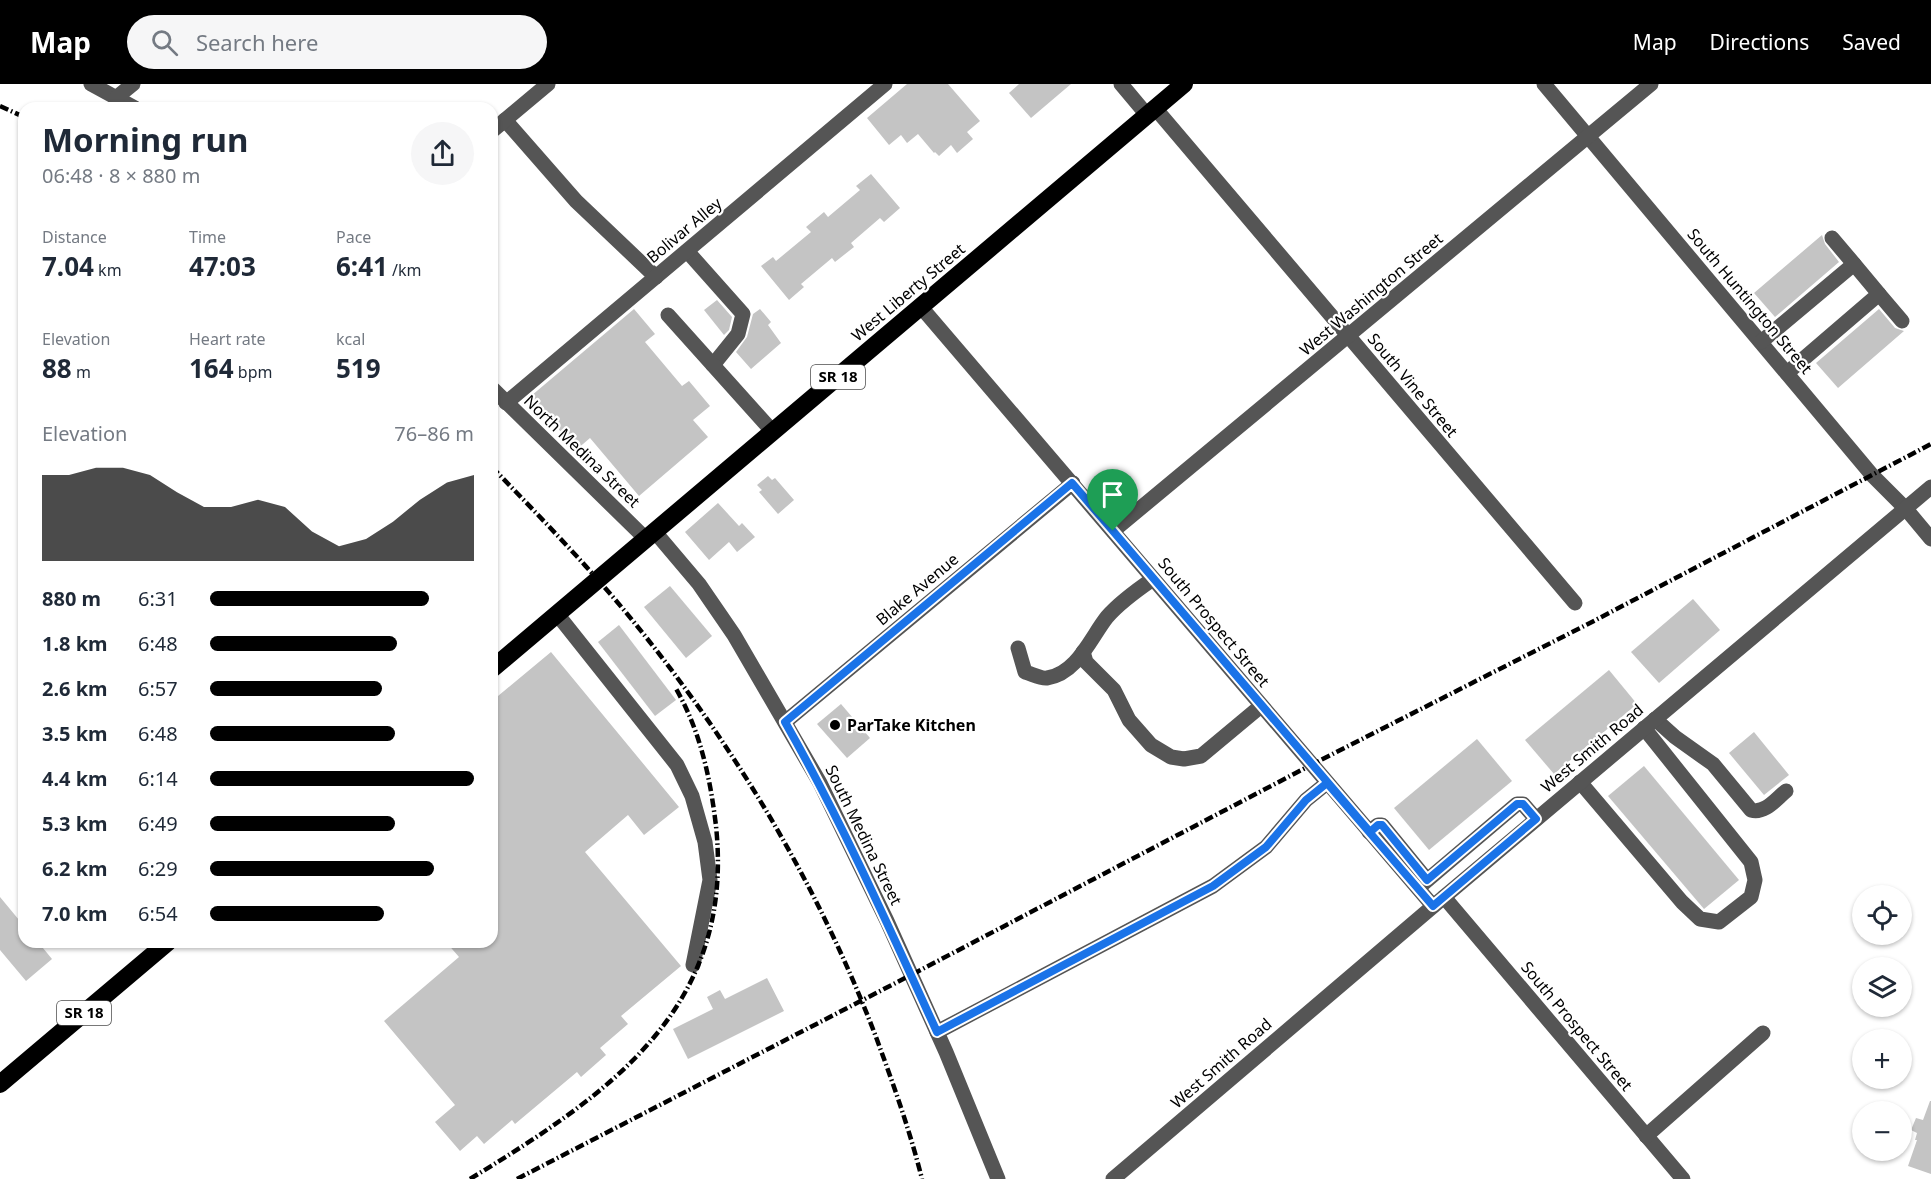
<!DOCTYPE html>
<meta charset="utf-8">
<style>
body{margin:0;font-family:"Noto Sans",sans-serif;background:#f6f6f7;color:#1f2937;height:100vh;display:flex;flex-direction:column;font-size:22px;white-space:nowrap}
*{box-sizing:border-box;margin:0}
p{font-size:20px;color:#747a83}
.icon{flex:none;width:33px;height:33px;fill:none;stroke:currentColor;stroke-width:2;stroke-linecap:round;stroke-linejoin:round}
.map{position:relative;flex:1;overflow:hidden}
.sheet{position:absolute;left:18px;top:18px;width:480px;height:846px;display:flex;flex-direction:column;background:#fff;border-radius:18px;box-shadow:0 2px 4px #0004}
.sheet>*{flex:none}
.tools{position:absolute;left:1852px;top:801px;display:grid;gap:12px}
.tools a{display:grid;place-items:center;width:60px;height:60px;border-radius:50%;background:#fff;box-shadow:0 2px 4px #0004;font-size:30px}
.pin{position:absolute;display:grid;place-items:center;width:51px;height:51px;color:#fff;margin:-62px -26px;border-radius:50% 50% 50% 0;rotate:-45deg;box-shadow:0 0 6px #0007}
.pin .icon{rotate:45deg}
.round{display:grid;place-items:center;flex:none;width:63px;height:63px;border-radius:32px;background:#f6f6f7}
.head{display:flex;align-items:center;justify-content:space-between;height:102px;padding:0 24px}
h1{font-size:33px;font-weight:700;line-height:45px}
.metrics{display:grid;grid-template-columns:repeat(3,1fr);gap:9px;height:102px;padding:6px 24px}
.metrics div{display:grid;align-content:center}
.metrics b{font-size:26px;font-weight:700}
.metrics small{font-size:16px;font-weight:400}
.metrics p{font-size:16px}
.chart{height:168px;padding:12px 24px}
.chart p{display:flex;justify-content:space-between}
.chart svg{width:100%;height:108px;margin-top:6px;fill:#000;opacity:.7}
ul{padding:0 24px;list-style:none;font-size:20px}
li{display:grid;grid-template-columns:96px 72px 1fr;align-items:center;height:45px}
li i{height:15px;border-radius:8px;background:#000}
header{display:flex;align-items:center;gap:36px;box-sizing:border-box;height:84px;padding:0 30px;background:#000;color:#fff}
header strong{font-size:28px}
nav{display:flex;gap:33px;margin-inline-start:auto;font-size:21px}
.search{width:420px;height:54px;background:#f6f6f7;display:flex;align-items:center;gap:15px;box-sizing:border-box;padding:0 21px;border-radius:33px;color:#747a83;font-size:22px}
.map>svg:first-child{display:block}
.building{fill:#c4c4c4}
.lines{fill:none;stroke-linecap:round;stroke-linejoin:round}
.minor{stroke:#555;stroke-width:15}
.highway{stroke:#000;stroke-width:18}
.rail{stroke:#000;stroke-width:4.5;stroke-dasharray:9 3 1.5 3;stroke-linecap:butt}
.route-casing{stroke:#fff;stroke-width:12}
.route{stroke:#1a73e8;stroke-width:8}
.poi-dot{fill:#000;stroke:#fff;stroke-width:2}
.labels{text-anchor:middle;stroke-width:4.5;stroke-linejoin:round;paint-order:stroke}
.shield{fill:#fff;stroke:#4c4c4c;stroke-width:1.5}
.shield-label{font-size:15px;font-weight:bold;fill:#000}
.street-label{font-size:16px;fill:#000;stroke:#fff}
.poi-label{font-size:16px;font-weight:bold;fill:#000;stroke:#fff;text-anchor:start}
</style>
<header>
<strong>Map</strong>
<div class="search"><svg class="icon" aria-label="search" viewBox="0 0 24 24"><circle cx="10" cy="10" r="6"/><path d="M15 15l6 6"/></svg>Search here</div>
<nav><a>Map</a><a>Directions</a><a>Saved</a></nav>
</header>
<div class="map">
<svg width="1931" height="1095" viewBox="0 0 1931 1095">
<rect width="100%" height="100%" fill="#fff"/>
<g class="building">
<path d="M907 0H948L980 37 967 48 973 55 957 69 951 61 939 72 935 68 934 69 918 50 907 59 901 51 889 61 867 34Z"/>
<path d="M1019 0H1071L1031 34 1009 9Z"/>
<path d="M871 90 900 124 884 138 880 134 851 159 854 163 835 178 832 174 801 200 804 203 789 216 761 182 773 173 776 177 811 148 806 143 824 128 828 133 860 106 856 102Z"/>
<path d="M1822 151 1825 160 1839 178 1775 233 1754 209Z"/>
<path d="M717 216 732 233 729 246 724 251 704 226Z"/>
<path d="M634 225 655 250 645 258 682 302 689 297 710 322 693 336 708 353 639 412 590 354 576 366 531 312Z"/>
<path d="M760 225 771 238 768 241 781 259 751 285 736 268 747 253 753 230Z"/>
<path d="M1879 225 1895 244 1904 247 1838 304 1816 279Z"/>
<path d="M768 392 772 396 775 394 794 416 778 430 759 408 762 406 757 401Z"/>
<path d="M718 419 739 442 742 439 755 453 737 468 729 458 709 476 685 448Z"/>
<path d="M670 502 712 552 686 574 644 523Z"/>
<path d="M1693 515 1720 546 1659 599 1631 568Z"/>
<path d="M619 541 676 616 655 632 598 558Z"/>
<path d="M551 568 679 723 644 751 628 731 585 768 681 882 621 932 628 940 600 964 606 971 581 993 577 988 515 1040 512 1036 484 1060 477 1052 460 1067 435 1038 455 1021 384 937 459 873 446 858H492V617Z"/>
<path d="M1609 586 1637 620 1554 690 1525 656Z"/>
<path d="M841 620 870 654 847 674 817 640Z"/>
<path d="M1754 648 1789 691 1764 711 1729 669Z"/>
<path d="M1477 655 1512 697 1429 766 1394 724Z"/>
<path d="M1644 682 1739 796 1704 825 1608 712Z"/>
<path d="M0 813 24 842V858H38L52 875 26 897 0 866Z"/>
<path d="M767 894 784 927 688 975 673 945 713 925 707 913 720 906 725 915Z"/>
<path d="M1930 1017H1931V1090L1908 1082 1917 1056H1915L1917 1049 1911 1046 1916 1034 1923 1036Z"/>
</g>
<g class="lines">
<g class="minor">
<path d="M91 0 135 24"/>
<path d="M1121 0 1147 31"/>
<path d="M1544 0 1872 391 1906 425 1931 455"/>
<path d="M117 13 133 0"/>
<path d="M1155 24 1575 519"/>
<path d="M505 36 576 117 656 193"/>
<path d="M492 47 548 0"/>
<path d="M1832 154 1854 180"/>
<path d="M687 167 743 230 738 250 713 281"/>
<path d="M1879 210 1902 237"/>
<path d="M921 223 1433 822"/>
<path d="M668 231 773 348"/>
<path d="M1761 258 1854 180 1879 210 1787 289"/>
<path d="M492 304 646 455"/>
<path d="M506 319 885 0"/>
<path d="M1113 447 1651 0"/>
<path d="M655 448 699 500 734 551 820 699 887 837 946 968 998 1095"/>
<path d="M557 530 677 681 692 712 705 758 710 796 693 881"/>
<path d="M1018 564 1025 588C1032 590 1041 595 1047 594 1077 590 1091 553 1107 533 1120 518 1137 506 1153 495"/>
<path d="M1083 568 1086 578 1114 606 1129 636 1151 661 1171 673 1184 675 1201 672 1261 622"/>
<path d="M1655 635 1675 653 1713 680 1751 726C1765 730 1776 715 1786 707"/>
<path d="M785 638 1073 399"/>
<path d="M1580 698 1682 818 1700 835 1719 838 1751 813 1755 796 1751 778 1644 644"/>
<path d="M1369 748 1378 741H1382L1427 796"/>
<path d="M1418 804 1517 720H1523L1536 735"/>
<path d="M1444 813 1683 1095"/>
<path d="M937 948 1213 802 1266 763 1306 716 1327 699"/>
<path d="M1646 1052 1763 949"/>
<path d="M1113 1095 1444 813 1931 403"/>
</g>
<g class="highway">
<path d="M492 585 1184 0"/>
<path d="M0 1000 168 858"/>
</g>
<g class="rail">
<path d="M0 22 24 33"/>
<path d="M492 383C540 433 589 483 633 537 735 662 818 801 876 953 893 999 910 1047 922 1095"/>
<path d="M470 1095C609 1010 735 925 716 742 710 692 700 646 675 603"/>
<path d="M517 1095 911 891 1311 681 1588 540 1931 360"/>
</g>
</g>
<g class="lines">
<g class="route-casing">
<path id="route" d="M1113 447 1072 399 785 638C842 738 889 843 937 948L1213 802 1266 763 1306 716 1327 699 1433 822 1536 735 1523 720H1517L1427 796 1382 741H1378L1370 748 1113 447"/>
</g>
<use href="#route" class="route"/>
</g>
<circle class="poi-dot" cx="835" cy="641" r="6"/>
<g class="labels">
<g class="shield">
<rect x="811" y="281" width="54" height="24" rx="4.5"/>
<rect x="57" y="917" width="54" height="24" rx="4.5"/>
</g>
<g class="shield-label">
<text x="838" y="298">SR 18</text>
<text x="84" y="934">SR 18</text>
</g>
<g class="street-label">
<text transform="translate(684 146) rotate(-40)" y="6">Bolivar Alley</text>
<text transform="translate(908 208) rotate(-40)" y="6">West Liberty Street</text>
<text transform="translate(1371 210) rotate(-40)" y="6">West Washington Street</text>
<text transform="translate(1750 217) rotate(50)" y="6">South Huntington Street</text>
<text transform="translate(1413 301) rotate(50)" y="6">South Vine Street</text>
<text transform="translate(582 367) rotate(44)" y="6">North Medina Street</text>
<text transform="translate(917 505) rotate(-40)" y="6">Blake Avenue</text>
<text transform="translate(1214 538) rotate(50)" y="6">South Prospect Street</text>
<text transform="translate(1592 664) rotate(-40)" y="6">West Smith Road</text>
<text transform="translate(864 751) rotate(64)" y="6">South Medina Street</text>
<text transform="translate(1577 942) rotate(50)" y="6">South Prospect Street</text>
<text transform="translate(1221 979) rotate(-41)" y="6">West Smith Road</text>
</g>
<g class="poi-label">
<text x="847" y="647">ParTake Kitchen</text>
</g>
</g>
</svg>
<div class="tools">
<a><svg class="icon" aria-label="locate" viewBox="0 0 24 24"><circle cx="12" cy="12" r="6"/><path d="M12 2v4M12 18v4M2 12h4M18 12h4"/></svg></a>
<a><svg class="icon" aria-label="layers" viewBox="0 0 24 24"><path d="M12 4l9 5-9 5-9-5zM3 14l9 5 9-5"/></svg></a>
<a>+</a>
<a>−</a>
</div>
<div class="pin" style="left:1113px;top:447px;background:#1e9e55"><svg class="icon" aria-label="arrive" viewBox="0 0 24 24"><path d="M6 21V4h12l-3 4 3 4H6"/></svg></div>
<section class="sheet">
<div class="head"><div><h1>Morning run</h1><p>06:48 · 8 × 880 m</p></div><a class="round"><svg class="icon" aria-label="share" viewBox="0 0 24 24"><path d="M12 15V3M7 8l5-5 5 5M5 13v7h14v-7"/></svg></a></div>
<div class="metrics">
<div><p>Distance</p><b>7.04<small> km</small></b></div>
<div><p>Time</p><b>47:03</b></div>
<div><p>Pace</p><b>6:41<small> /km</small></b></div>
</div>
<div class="metrics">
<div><p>Elevation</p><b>88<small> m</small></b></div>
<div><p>Heart rate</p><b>164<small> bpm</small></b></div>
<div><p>kcal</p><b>519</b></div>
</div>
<div class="chart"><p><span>Elevation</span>76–86 m</p>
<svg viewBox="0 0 160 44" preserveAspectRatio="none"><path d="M0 44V9L10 9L20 6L30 6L40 9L50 16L60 22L70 22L80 19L90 22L100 32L110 38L120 35L130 28L140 19L150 12L160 9V44z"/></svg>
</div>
<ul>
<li><b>880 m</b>6:31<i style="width:83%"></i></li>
<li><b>1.8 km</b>6:48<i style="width:71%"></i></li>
<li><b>2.6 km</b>6:57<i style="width:65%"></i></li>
<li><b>3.5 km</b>6:48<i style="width:70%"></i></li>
<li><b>4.4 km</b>6:14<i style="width:100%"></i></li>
<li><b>5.3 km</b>6:49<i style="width:70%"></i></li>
<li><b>6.2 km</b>6:29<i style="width:85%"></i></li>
<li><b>7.0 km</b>6:54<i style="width:66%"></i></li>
</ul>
</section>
</div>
